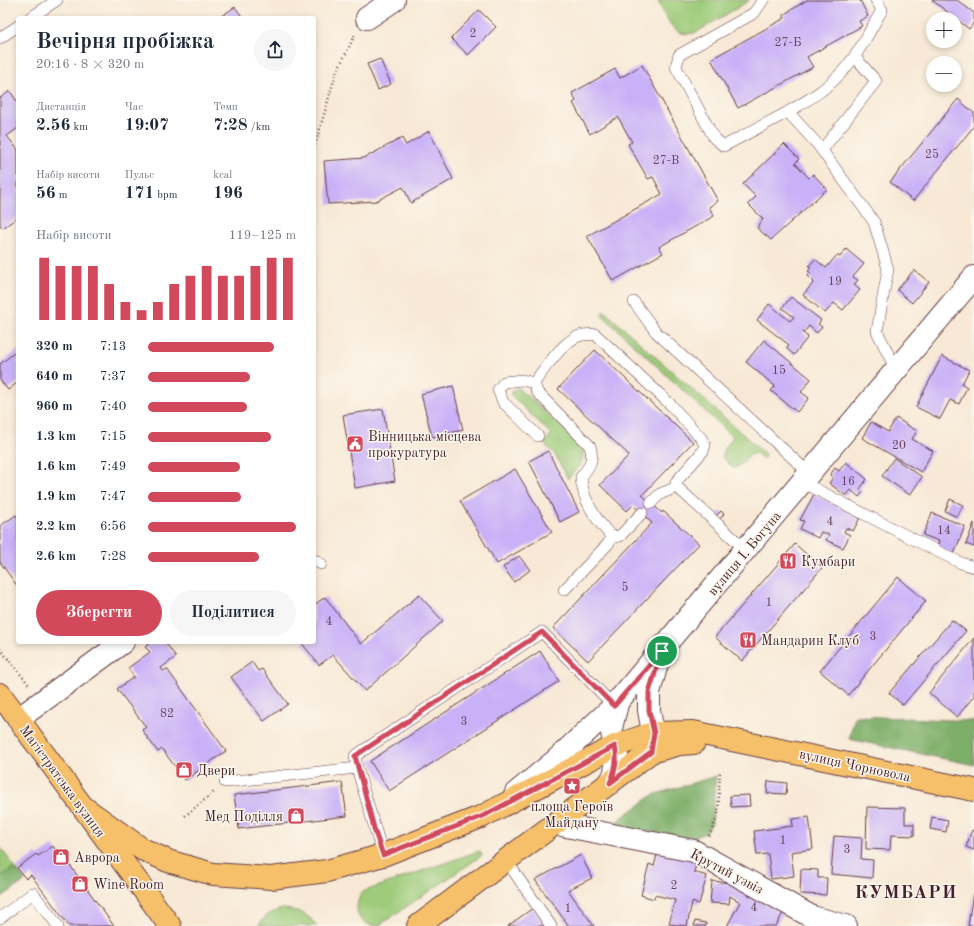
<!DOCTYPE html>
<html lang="uk">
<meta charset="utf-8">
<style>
body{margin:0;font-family:"Old Standard TT",serif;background:#f6f6f7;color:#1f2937;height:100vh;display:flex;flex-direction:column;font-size:15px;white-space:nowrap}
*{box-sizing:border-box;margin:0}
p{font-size:13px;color:#747a83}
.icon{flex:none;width:22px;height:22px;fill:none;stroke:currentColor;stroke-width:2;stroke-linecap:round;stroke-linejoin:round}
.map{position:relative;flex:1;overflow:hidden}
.details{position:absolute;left:16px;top:16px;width:300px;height:628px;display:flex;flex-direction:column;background:#fff;border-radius:4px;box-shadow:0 2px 6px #0003}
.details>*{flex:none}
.tools{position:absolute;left:926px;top:12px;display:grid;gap:8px}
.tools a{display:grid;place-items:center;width:36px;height:36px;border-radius:50%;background:#fff;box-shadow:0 2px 6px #0003;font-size:20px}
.pin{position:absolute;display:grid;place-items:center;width:34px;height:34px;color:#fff;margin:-17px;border:2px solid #fff;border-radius:50%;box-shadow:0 1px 4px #0007}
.round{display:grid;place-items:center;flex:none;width:42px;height:42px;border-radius:21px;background:#f6f6f7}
.head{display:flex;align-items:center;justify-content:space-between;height:68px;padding:0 20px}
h1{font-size:22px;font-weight:700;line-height:30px}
.figures{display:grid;grid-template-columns:repeat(3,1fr);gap:6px;height:68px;padding:4px 20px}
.figures div{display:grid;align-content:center}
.figures b{font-size:17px;font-weight:700}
.figures small{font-size:11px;font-weight:400}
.figures p{font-size:11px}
.chart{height:112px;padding:8px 20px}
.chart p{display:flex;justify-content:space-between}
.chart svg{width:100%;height:72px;margin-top:4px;stroke:#d1495b;stroke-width:6}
.primary-button{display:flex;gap:8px;margin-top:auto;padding:8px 20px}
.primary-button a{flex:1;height:46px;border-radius:24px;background:#d1495b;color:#fff;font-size:16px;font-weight:700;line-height:46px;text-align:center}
.primary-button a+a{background:#f6f6f7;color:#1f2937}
ul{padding:0 20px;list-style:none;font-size:13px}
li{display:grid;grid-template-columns:64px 48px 1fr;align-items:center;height:30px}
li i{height:10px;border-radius:5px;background:#d1495b}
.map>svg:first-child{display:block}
.green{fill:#9dcb79;stroke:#747552}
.forest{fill:#7eaf69;stroke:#64674a}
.building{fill:#c9b1f7}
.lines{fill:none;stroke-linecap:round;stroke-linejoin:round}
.service-casing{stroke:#643d45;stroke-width:12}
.minor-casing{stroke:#643d45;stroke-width:24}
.tertiary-casing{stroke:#643d45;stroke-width:24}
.primary-casing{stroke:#643d45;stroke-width:24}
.path{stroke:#643d45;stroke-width:2.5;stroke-dasharray:1 3;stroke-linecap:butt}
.service{stroke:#fff;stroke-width:11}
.minor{stroke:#fff;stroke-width:22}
.tertiary{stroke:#fff;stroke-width:22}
.primary{stroke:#f6c06b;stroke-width:22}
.route-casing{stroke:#fff;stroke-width:8}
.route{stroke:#d1495b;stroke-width:5}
.labels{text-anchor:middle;stroke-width:3;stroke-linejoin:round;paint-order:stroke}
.number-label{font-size:12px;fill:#6a445e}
.poi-label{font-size:14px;fill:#4a1f2b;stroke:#fbf7ec;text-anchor:start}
.street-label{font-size:14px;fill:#4a1f2b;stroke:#fbf7ec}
.district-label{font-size:18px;font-weight:bold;letter-spacing:1px;fill:#4a1f2b;stroke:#fbf7ec}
</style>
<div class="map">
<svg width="974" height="926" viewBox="0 0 974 926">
<rect width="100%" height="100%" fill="#fbf7ec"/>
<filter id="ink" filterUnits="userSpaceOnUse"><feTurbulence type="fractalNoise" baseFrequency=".025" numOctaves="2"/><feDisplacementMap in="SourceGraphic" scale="8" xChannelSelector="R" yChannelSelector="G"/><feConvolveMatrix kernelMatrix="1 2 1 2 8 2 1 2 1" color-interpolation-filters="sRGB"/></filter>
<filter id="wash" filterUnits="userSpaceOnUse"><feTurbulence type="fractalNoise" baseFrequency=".012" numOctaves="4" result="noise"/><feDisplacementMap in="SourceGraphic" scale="16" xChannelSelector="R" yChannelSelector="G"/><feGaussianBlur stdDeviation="0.9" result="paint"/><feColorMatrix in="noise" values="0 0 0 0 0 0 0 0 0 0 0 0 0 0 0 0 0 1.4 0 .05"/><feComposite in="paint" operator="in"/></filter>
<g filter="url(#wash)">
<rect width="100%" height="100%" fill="#f8e9d6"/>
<g class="green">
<path d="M661 0H750L697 32C673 40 668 19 658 2Z"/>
<path d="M604 311 766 455 763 459 756 453C746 454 743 467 733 468L723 458V451L733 437 601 314Z"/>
<path d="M517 388 531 399 581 445C588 460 576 469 568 479L554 453 544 444 551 434 511 395 513 390Z"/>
<path d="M0 847 25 881 0 898Z"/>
<path d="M479 851 482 853 481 856 378 926C357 926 352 909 362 892Z"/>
<path d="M282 909C298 910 307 913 317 926H258C264 916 271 912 282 909Z"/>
</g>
<g class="forest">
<path d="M855 716 974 721V765L849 739Z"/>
<path d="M716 776 712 823 706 833 691 838 610 826 653 795Z"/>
<path d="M14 867 25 881 0 898V877Z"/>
</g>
<g id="blocks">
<g class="building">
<path d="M807 0H860L868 16 859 21 862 26 807 57 813 67 738 108 711 59 785 18 783 15Z"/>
<path d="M932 0H957L974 13V22L969 29Z"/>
<path d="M235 7 243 18H221L220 17Z"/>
<path d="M479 10 496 27 468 55 451 38Z"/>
<path d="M380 59 391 84 378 90 367 64Z"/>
<path d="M642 65 718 201 709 207 714 216 659 247 663 253 613 281 587 236 662 194 653 177 648 179 628 144 632 142 618 117 590 134 573 103 576 101 572 93 615 69 620 78Z"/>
<path d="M10 91 18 103V128L7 136 18 150V217L3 228 0 225V98Z"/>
<path d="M958 99 974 113V126L913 201 890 182Z"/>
<path d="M429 131 453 179 411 203 403 187 376 201 328 204 324 161 364 158 402 138 406 145Z"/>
<path d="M784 144 799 159 795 163 809 178 813 174 827 189 771 240 757 228 763 219 748 204 756 197 743 184Z"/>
<path d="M846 249 864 264 853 277 858 280 854 285 860 290 843 310 834 303 825 313 803 295 814 282 808 276 811 273 808 271 811 268 809 266 815 259 826 268 837 255 840 257Z"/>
<path d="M914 270 929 282 912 303 897 290Z"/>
<path d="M791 297 821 320 818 324 822 327 817 333 809 326 803 333 808 337 794 355 786 348 789 345 757 320 769 304 790 321 794 317 782 308Z"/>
<path d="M764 340 811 379 801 392 809 398 797 412 771 391 775 386 746 362Z"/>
<path d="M18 350V382L8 390 0 380V364Z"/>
<path d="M595 350 693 442 642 495 662 513 663 511 699 544 588 661 553 628 652 523 633 505 627 511 600 485 629 455 558 389Z"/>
<path d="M942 356 969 370 962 384 967 387 959 404 950 400 940 419 916 407Z"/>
<path d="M453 386 463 430 432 437 421 394Z"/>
<path d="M383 409 395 481 355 488 343 415Z"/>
<path d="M896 418 917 431 912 439 933 451 921 472 862 438 871 422 888 432Z"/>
<path d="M548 451 579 512 560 522 529 461Z"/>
<path d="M894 458 922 477 910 495 882 476Z"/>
<path d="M846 462 867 479 860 489 863 492 859 497 851 490 846 496 829 483 833 478 830 475 835 468 839 471Z"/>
<path d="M515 469 552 532 497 564 460 501Z"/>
<path d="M814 494 860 518 853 531 846 528 844 532 850 535 843 548 826 540 829 535 821 532 818 538 800 529 804 521 800 520Z"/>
<path d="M950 499 963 505 957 517 945 511Z"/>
<path d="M721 511 724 514 720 519 716 516Z"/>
<path d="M932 513 965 526 954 554 937 547 939 541 923 535Z"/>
<path d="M16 515 18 518V587L0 562V526Z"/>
<path d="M974 523V547L966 544Z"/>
<path d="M795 544 822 568 742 661 715 637Z"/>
<path d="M519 556 530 570 514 582 503 567Z"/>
<path d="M898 577 926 601 848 695 820 671Z"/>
<path d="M419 595 443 621 365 691 333 655 319 665 301 642H314V605L325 597 361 644Z"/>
<path d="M952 620 966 631 903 705 889 693Z"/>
<path d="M974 638V696L957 717 929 693Z"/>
<path d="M152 642H165L176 657 161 668 163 671 167 669 226 751 185 780 162 749 158 752 142 730 146 727 117 689 134 677 128 668 150 652 145 647Z"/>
<path d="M540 651 559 681 389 791 370 761Z"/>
<path d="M252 662 258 671 262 669 288 704 264 721 231 677Z"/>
<path d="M768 781 787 783 786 794 767 793Z"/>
<path d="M342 782 347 816 239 829 234 795Z"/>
<path d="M749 795 750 806 731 807 730 796Z"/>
<path d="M867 807 905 808V824H914V836L891 835 890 850 866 849Z"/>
<path d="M809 817 813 849 791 852 794 876 771 879 768 854 757 855 754 831 793 826 792 819Z"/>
<path d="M932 817 948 820 946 832 930 829Z"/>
<path d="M972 830 974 831V850L966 847Z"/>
<path d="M834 836 862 838 861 859 873 860 872 878 831 874Z"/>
<path d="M53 846 59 855 61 853 114 926H69L31 875 26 879 17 868 36 854 38 856Z"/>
<path d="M659 847 698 857 694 872 707 876 699 904 692 902 687 926 669 924 675 900 655 895 654 899 641 895 649 864 654 866Z"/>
<path d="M581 855 592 878 568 890 594 926H569L535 880Z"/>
<path d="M801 869 818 870V878H827L826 895 800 894Z"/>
<path d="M712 881 730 883 763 897 760 901 783 913 776 926H727L740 902 730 896 729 904 710 903Z"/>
<path d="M973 893 974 926H968Z"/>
<path d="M533 908 546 926H508Z"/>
<path d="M695 921 706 923V926H694Z"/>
</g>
</g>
</g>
<g filter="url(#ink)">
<use href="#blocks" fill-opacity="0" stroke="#643d45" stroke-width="1"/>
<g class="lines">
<g class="service-casing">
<g id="service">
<path d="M763 0 754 13 679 55 676 67 714 138 724 146 788 112 818 145 874 222 888 269 877 331 896 370"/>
<path d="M30 18 57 0"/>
<path d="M0 38 18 26"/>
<path d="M788 112C806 101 824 91 838 76 857 58 869 32 882 10L876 0"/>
<path d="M822 150 876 81 855 57"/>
<path d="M634 302 656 332 810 474"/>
<path d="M534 383 522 380 504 382 498 390 503 402 538 436"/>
<path d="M802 482 905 535 961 563 974 567"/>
<path d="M651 503 660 494 677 487"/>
<path d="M642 513 620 536 612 537C597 521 582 499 581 477 590 466 594 460 590 446L537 392 534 383C543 370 565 340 579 336 584 334 590 335 595 334L670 404 701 438 705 445 703 451 676 482 677 487 746 550"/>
<path d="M314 560 321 564"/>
<path d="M564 590 608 544 612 537"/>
<path d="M357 768 355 756 542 632 614 706"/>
<path d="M225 782 357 768 383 855"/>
<path d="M506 860 551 926"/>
<path d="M0 918 33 893 58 926"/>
</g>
</g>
<g class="minor-casing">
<g id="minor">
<path d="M367 18 394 0"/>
<path d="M18 719 123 642"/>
<path d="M556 824 694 851 812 917 846 926"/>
</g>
</g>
<g class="tertiary-casing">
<g id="tertiary">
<path d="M651 751 653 733 649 710V692L659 657"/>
<path d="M610 783 615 773 617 756 611 728 618 700"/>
<path d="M516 793 555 761 614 706 974 277"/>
</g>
</g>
<g class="primary-casing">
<g id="primary">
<path d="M0 694 170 926"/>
<path d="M83 807 142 849 168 861 213 874 271 878 327 871 383 855 483 816 615 746 653 733 693 732 974 790"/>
<path d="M418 926 651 752 680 744 694 743"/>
</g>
</g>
<g class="path">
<path d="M314 149 336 73 355 35"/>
<path d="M0 649 30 686"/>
<path d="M185 816 214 792"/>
<path d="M709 836 718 815 720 771"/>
</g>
<use href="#service" class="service"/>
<use href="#minor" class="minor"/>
<use href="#tertiary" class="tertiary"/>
<use href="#primary" class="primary"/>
</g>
</g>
<g class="lines" filter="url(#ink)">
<g class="route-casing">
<path id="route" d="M542 632 614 706 662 651 649 692V710L654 733 651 752 610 783C616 770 618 759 615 746L483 816 383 855 375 832 355 756Z"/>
</g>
<use href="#route" class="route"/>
</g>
<defs>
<g id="civic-square" transform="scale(0.9)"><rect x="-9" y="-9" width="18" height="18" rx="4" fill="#d1495b" stroke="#fbf7ec"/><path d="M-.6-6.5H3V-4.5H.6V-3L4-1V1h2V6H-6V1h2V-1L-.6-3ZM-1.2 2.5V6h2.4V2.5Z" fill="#fff"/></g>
<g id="restaurant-square" transform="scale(0.9)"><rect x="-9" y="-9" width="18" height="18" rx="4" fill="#d1495b" stroke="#fbf7ec"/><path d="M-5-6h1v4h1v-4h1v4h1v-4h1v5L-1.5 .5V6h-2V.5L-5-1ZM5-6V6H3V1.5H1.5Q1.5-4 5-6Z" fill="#fff"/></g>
<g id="shop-square" transform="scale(0.9)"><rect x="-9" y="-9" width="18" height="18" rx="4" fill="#d1495b" stroke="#fbf7ec"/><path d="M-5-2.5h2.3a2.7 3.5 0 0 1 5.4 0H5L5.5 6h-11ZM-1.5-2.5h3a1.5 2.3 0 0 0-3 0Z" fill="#fff"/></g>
<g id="sight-square" transform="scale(0.9)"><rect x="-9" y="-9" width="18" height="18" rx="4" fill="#d1495b" stroke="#fbf7ec"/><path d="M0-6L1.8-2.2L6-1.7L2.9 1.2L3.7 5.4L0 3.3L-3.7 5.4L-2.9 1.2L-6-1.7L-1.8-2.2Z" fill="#fff"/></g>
</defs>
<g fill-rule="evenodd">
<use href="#civic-square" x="355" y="444"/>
<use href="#restaurant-square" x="788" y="561"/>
<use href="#restaurant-square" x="748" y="640"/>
<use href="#shop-square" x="184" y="770"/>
<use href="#sight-square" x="572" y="786"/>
<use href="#shop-square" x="296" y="816"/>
<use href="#shop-square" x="61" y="857"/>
<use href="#shop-square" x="80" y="884"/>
</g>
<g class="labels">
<g class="number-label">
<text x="473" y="37">2</text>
<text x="788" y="46">27-Б</text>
<text x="932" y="158">25</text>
<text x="666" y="164">27-В</text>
<text x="835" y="285">19</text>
<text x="779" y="374">15</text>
<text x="899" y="449">20</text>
<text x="848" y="485">16</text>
<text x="830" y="525">4</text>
<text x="944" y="534">14</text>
<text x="625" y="591">5</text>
<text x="769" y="606">1</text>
<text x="329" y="625">4</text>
<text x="873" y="640">3</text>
<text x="167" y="717">82</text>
<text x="464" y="725">3</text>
<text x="783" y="844">1</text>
<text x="847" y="853">3</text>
<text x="674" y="889">2</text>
<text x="754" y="911">4</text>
<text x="568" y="912">1</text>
</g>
<g class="poi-label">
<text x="368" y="441">Вінницька місцева<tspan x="368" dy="16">прокуратура</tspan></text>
<text x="801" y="566">Кумбари</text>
<text x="761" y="645">Мандарин Клуб</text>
<text x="197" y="775">Двери</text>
<text x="572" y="811" text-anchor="middle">площа Героїв<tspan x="572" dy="16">Майдану</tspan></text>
<text x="283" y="821" text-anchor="end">Мед Поділля</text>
<text x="74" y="862">Аврора</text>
<text x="93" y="889">Wine Room</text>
</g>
<g class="street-label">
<text transform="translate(744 553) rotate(-50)" y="5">вулиця І. Богуна</text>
<text transform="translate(855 765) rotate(12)" y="5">вулиця Чорновола</text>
<text transform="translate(63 781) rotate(54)" y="5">Магістратська вулиця</text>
<text transform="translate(727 871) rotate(28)" y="5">Крутий узвіз</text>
</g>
<g class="district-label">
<text x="906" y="898">КУМБАРИ</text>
</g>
</g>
</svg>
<div class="tools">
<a>+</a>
<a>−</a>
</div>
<div class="pin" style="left:662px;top:651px;background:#1e9e55"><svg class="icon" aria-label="arrive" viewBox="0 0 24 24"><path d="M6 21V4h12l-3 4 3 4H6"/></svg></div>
<section class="details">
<div class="head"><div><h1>Вечірня пробіжка</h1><p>20:16 · 8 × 320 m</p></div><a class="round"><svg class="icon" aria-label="share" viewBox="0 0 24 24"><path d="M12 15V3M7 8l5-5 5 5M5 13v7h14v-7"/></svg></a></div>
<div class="figures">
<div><p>Дистанція</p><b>2.56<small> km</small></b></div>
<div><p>Час</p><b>19:07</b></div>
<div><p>Темп</p><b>7:28<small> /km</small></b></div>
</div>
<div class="figures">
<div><p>Набір висоти</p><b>56<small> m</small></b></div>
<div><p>Пульс</p><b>171<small> bpm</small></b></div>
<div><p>kcal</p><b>196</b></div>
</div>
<div class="chart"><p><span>Набір висоти</span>119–125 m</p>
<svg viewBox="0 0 160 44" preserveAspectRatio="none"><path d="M5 44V6M15 44V11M25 44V11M35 44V11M45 44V22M55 44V33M65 44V38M75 44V33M85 44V22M95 44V17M105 44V11M115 44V17M125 44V17M135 44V11M145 44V6M155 44V6"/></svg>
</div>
<ul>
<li><b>320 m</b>7:13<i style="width:85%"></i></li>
<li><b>640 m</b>7:37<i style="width:69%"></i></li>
<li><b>960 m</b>7:40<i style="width:67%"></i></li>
<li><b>1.3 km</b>7:15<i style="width:83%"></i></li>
<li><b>1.6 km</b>7:49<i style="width:62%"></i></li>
<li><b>1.9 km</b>7:47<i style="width:63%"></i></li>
<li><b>2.2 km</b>6:56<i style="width:100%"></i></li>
<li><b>2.6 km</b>7:28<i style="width:75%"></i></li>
</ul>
<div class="primary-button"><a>Зберегти</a><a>Поділитися</a></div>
</section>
</div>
